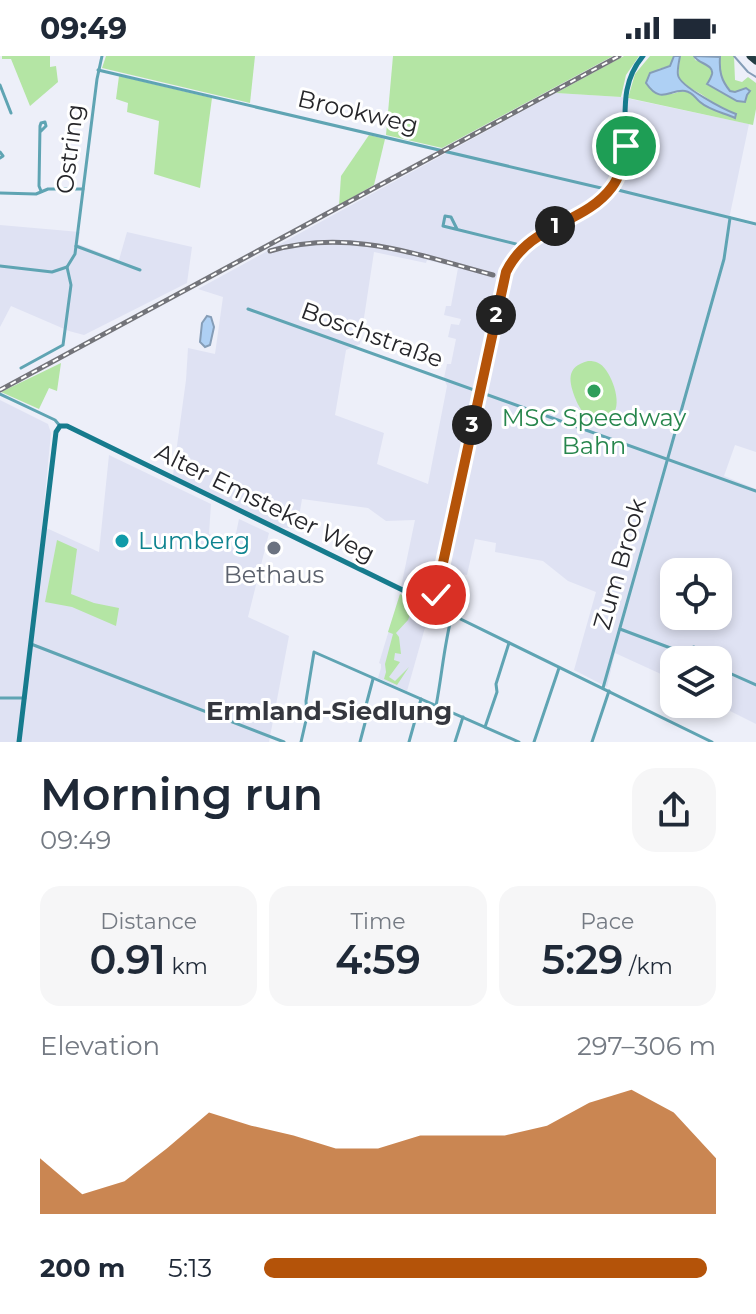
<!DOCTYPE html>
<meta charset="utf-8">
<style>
body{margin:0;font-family:Montserrat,sans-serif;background:#f6f6f7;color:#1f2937;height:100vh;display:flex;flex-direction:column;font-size:30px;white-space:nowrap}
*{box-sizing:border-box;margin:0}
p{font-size:26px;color:#747a83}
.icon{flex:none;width:44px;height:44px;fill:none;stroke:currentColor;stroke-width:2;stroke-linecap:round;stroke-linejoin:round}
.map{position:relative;height:686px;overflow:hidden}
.sheet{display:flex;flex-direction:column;background:#fff;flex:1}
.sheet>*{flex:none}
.controls{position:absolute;left:660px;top:502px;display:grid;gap:16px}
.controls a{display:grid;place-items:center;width:72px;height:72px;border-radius:16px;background:#fff;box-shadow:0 4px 12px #0003;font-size:40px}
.pin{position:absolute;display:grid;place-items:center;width:68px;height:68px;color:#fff;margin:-34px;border:4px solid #fff;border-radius:50%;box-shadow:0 2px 8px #0007}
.km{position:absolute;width:40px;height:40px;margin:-20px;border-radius:50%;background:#222;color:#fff;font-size:22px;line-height:40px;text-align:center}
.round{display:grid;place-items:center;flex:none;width:84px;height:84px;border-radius:24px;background:#f6f6f7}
.head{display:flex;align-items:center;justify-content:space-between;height:136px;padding:0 40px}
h1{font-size:44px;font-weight:600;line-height:60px}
.figures{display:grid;grid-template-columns:repeat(3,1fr);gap:12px;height:136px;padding:8px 40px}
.figures div{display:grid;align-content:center;border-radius:20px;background:#f6f6f7;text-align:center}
.figures b{font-size:40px;font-weight:600}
.figures small{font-size:22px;font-weight:400}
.figures p{font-size:22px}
.chart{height:224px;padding:16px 40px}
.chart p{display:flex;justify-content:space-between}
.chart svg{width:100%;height:144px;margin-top:8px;fill:#b45309;opacity:.7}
ul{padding:0 40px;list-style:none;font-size:26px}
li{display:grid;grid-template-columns:128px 96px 1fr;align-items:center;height:60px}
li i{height:20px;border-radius:10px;background:#b45309}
.status{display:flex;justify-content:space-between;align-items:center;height:56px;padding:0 40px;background:#fff;direction:ltr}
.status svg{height:22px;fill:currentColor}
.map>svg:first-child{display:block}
.built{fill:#dfe2f3;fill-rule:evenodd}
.green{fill:#b4e5a4}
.water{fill:#aed0f4;stroke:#859db7;stroke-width:2}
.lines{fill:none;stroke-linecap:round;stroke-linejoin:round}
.stream{stroke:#859db7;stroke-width:2}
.street{stroke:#5fa4b3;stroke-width:3}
.secondary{stroke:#167b8d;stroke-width:5}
.highway{stroke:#243d43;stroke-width:7}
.rail-casing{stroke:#73747a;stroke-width:5}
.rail{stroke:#fff;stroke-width:2;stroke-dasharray:6;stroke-linecap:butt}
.route-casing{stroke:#fff;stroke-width:16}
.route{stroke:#b45309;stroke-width:10}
.leisure-dot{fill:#2e9e5b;stroke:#fff;stroke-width:3}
.culture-dot{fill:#0f9aa8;stroke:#fff;stroke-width:3}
.worship-dot{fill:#6b7280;stroke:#fff;stroke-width:3}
.labels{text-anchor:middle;stroke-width:6;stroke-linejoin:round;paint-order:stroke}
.street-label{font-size:24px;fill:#26262a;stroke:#fff}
.leisure-label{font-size:24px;fill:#27864d;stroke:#fff}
.culture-label{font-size:24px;fill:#0d838f;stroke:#fff;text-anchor:start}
.worship-label{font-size:24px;fill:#5b616d;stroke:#fff}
.neighbourhood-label{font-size:26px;font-weight:bold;fill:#36383f;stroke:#fff}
</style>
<div class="status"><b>09:49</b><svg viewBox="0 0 49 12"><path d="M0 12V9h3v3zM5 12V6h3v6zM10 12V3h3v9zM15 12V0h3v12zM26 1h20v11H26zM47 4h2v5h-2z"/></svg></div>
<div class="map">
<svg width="756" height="686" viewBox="0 0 756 686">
<rect width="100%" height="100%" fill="#edeff9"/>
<g class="built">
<path d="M556 37 621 41 749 68 729 163 756 170V396L735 389 724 420 756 433V668L724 652 725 649 718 645V604H674V624L615 597 607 631 574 614 596 536 568 525 543 505 495 496 496 487 475 483 467 519 446 515 459 449 454 447 434 538 430 542 425 543 401 531 415 464 386 465 368 452 302 443 297 473 275 471 173 419 186 324 188 292 215 298 223 241 198 233ZM374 196 426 207 427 204 458 212 451 250H446L444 259 461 263 459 269 451 268 448 281 456 283 451 308H447L444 322 447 330 428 428 377 408 384 377 335 359 346 294 360 288ZM674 516H718V560H674Z"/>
<path d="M0 169 80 176 78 188 119 204 127 176 192 191 187 227 84 279 69 275 11 250 0 271Z"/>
<path d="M0 344 48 368 51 377 42 470 99 496 109 399 211 448 209 478 234 487 239 463 269 477 248 561 289 580 269 686H0Z"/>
<path d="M400 538 430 554 407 635 378 622 381 612V608L379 607Z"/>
</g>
<g class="green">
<path d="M2 0H50V11L56 10 58 26 30 50 11 3H2Z"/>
<path d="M106 0H255L250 47 102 12Z"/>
<path d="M393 0H613L442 92 386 79Z"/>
<path d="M624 0H639L626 19 621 41 556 37Z"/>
<path d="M650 0H674L670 10 658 13 672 38 682 35 691 37 706 50 734 61 701 38 681 27 678 22 680 0H694L695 4C702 6 715 9 712 19 711 23 709 25 708 29L737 45 746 32 735 36 730 35C720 23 721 13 719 0H734L735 24 742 26 748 21 756 27V53L753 69 628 42 635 18Z"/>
<path d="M119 20 212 42 200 132 154 118 159 65 127 56 128 47 116 43Z"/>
<path d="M369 79 385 83 374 129 339 149 341 120Z"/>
<path d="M588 305C593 305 595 305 600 308 611 315 623 347 613 358 598 376 582 359 576 344 569 326 565 311 588 305Z"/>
<path d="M61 307 57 335 49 332 39 353 1 336Z"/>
<path d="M57 484 77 493 71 538 94 547 119 552 116 570 72 551 45 546Z"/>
<path d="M400 538 408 543 405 553 411 556 408 564 396 577 399 581 401 598 395 597 394 604 400 606 389 621 395 625 409 611 397 629 384 623 386 616 385 608 393 578 388 576Z"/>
</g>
<g class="water">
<path d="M674 0H680C679 6 677 14 678 19 679 30 725 54 736 58L735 62C724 57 709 54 700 46 695 42 693 36 685 35 669 33 661 49 646 27L650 17 670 10Z"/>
<path d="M694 0 720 1C719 15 721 24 730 35L735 36 746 32 750 35 747 39 745 46 737 45 707 28C709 25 711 22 712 18 714 8 698 8 694 0Z"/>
<path d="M207 260 211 261 214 271 210 289 205 291 200 286 202 267Z"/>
</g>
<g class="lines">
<path class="stream" d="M734 0 748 16 756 21"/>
<g class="street">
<path d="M98 14 601 132 607 136"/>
<path d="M0 29 11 57"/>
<path d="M40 76 46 70 45 66 41 67 40 70 39 130 41 135"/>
<path d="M0 96 3 100 0 102"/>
<path d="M613 130 618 134 626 136 756 168"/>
<path d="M0 137 36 138 48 133H83"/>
<path d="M457 173 451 161 445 160 443 170 516 188 520 193"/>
<path d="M76 190 140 214"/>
<path d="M0 210 52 216 67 211"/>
<path d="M248 253 756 435"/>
<path d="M21 312 63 289 71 229 67 211 75 198 76 190 97 23 102 0"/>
<path d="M0 338 55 364 60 370"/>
<path d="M431 545 438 552 712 686"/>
<path d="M620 573 697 602 700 594 694 591 681 596"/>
<path d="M31 588 284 686"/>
<path d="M718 612 756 629"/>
<path d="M603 632 724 203 730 162"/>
<path d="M0 642H25"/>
<path d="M436 650C442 619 444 589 452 559"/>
<path d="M485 671 497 636 496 628 509 587"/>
<path d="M301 686 307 660 306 645 314 596 519 686"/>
<path d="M360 686 365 667V653L373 623"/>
<path d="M409 686 421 643"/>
<path d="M455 686 463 661"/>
<path d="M534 686 559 612"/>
<path d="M592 686 609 635"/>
</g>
<path class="secondary" d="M19 686 56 376 60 370H67L421 543 431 545 434 542 506 216C530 166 588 168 613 128 640 87 608 42 643 0"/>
<path class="highway" d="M750 0 756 5"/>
<g class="rail-casing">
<g id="rail">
<path d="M270 195C348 172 418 199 493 219"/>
<path d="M0 334 619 0"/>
</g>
</g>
<use href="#rail" class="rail"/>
</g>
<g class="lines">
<g class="route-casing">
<path id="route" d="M436 539 506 216C530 167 584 169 612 131 621 119 624 104 626 90"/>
</g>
<use href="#route" class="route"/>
</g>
<circle class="leisure-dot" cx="594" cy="335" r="8"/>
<circle class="culture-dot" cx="122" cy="485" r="8"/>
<circle class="worship-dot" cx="274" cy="492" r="8"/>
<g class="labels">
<g class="street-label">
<text transform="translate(358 56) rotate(13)" y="8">Brookweg</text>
<text transform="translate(70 93) rotate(-83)" y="8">Ostring</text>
<text transform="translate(372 279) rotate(20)" y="8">Boschstraße</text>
<text transform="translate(265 447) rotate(26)" y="8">Alter Emsteker Weg</text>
<text transform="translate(620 508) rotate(-74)" y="8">Zum Brook</text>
</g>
<g class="leisure-label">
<text x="594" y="370">MSC Speedway<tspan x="594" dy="28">Bahn</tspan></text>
</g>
<g class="culture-label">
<text x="138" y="493">Lumberg</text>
</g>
<g class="worship-label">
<text x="274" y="527">Bethaus</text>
</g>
<g class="neighbourhood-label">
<text x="329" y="664">Ermland-Siedlung</text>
</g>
</g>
</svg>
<div class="controls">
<a><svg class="icon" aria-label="locate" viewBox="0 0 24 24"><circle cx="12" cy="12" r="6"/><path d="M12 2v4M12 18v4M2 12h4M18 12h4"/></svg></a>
<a><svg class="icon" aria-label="layers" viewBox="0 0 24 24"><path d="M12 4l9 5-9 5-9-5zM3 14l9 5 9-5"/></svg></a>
</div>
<div class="pin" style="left:626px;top:90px;background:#1e9e55"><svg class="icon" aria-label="arrive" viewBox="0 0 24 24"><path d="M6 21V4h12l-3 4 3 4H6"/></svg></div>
<div class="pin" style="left:436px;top:539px;background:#d93025"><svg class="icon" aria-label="check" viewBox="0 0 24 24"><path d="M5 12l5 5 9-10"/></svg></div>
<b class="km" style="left:555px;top:170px">1</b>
<b class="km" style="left:496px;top:259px">2</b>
<b class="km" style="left:472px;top:369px">3</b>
</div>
<section class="sheet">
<div class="head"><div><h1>Morning run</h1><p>09:49</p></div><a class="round"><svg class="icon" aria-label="share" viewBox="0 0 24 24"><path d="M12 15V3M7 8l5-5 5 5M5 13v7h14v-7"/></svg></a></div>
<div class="figures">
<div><p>Distance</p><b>0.91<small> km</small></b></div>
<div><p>Time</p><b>4:59</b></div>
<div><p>Pace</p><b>5:29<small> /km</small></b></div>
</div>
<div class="chart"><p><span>Elevation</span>297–306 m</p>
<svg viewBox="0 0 160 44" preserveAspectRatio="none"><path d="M0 44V27L10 38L20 34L30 24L40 13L50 17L60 20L70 24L80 24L90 20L100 20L110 20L120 17L130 10L140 6L150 13L160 27V44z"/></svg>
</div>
<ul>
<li><b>200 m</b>5:13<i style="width:98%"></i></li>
</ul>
</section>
